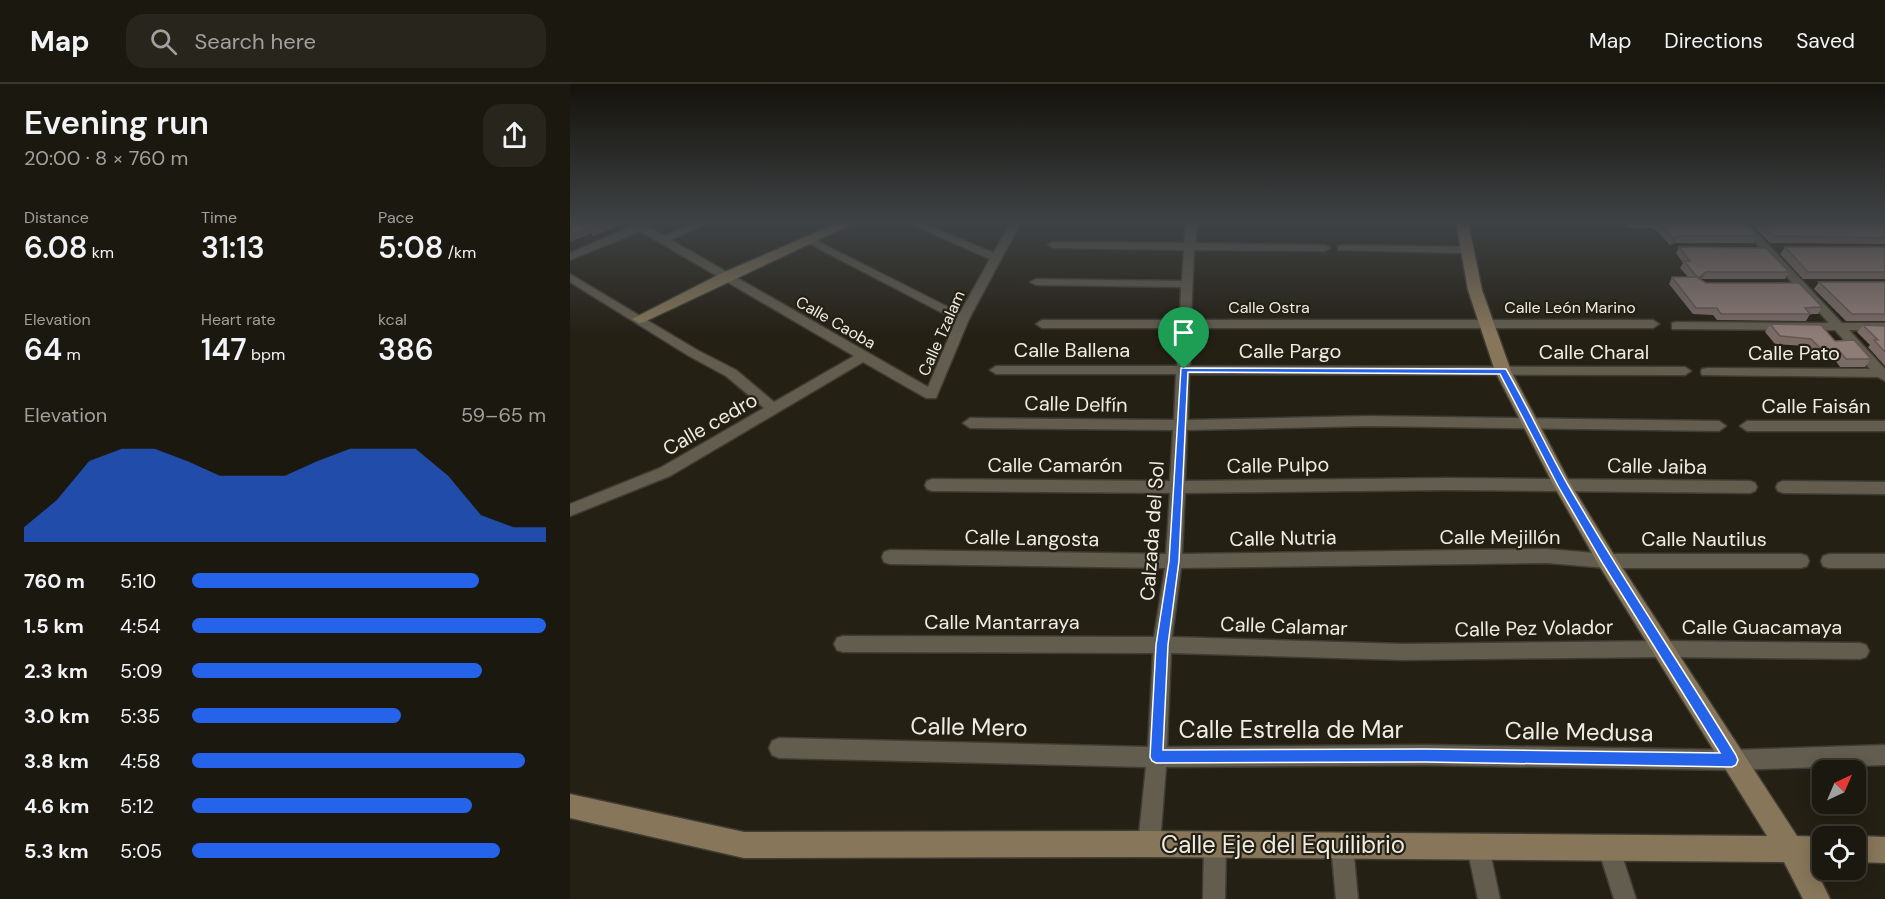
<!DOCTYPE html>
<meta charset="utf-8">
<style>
body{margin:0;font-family:"DM Sans",sans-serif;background:#28251d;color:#f1f3f6;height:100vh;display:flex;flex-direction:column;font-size:22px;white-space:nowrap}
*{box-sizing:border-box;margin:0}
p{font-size:20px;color:#a0a09e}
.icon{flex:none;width:33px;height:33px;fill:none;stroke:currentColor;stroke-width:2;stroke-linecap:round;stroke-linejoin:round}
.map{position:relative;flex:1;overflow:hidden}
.side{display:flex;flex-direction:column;background:#1b180f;width:570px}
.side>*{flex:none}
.needle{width:39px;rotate:44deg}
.fabs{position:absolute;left:1242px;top:676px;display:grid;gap:12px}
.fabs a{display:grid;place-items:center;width:54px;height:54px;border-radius:12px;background:#1b180f;box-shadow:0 3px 15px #0003,0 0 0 2px #39372f;font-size:30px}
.pin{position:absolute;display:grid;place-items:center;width:51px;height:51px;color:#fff;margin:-62px -26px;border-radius:50% 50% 50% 0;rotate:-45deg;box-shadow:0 0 6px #0007}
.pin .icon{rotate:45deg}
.round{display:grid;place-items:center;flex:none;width:63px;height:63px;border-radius:18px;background:#28251d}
.overview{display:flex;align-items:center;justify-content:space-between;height:102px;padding:0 24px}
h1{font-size:33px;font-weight:600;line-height:45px}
.stats{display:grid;grid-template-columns:repeat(3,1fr);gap:9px;height:102px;padding:6px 24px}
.stats div{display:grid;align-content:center}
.stats b{font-size:30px;font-weight:600}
.stats small{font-size:16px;font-weight:400}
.stats p{font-size:16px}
.chart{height:168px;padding:12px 24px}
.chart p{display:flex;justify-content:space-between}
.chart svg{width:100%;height:108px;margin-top:6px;fill:#2563eb;opacity:.7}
ul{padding:0 24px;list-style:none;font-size:20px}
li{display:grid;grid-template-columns:96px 72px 1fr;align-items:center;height:45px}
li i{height:15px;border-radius:8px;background:#2563eb}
header{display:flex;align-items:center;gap:36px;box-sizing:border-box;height:84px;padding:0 30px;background:#1b180f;border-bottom:2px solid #39372f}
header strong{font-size:28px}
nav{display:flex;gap:33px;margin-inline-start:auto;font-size:21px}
.search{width:420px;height:54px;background:#28251d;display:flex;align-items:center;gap:15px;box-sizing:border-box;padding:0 21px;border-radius:18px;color:#a0a09e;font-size:22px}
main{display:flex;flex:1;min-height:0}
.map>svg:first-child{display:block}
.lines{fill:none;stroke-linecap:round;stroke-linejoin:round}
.street-casing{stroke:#3f3c34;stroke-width:3}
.secondary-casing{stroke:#3f3c34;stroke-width:3}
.street{fill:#625d4f;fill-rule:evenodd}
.secondary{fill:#87765a;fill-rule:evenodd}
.wall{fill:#7a6b66}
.shaded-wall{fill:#635753}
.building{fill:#8e7c77;stroke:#635753;stroke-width:1.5}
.route{fill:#2563eb;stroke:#fff;stroke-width:1.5;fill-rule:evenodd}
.labels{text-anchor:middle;stroke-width:4.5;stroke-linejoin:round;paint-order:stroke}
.far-street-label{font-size:16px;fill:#efece4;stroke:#242014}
.street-label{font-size:20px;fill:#efece4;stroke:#242014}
.near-street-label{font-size:24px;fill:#efece4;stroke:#242014}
</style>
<header>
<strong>Map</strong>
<div class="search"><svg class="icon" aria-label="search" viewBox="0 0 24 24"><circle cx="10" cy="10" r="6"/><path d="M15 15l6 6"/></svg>Search here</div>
<nav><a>Map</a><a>Directions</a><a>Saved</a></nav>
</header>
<main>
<section class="side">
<div class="overview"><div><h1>Evening run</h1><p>20:00 · 8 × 760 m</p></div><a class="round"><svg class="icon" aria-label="share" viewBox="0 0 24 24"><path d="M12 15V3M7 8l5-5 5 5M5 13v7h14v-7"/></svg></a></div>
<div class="stats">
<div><p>Distance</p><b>6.08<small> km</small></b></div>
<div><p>Time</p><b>31:13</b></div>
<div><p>Pace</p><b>5:08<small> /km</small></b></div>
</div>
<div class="stats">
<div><p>Elevation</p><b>64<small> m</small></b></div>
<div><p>Heart rate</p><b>147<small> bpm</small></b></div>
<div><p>kcal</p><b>386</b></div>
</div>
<div class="chart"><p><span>Elevation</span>59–65 m</p>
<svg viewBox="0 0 160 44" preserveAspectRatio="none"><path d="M0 44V38L10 27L20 11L30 6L40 6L50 11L60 17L70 17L80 17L90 11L100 6L110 6L120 6L130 17L140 33L150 38L160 38V44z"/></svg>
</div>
<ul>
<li><b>760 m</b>5:10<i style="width:81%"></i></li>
<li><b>1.5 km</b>4:54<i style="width:100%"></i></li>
<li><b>2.3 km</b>5:09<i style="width:82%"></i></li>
<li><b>3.0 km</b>5:35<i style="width:59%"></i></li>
<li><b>3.8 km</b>4:58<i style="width:94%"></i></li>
<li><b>4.6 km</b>5:12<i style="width:79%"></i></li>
<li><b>5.3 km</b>5:05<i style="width:87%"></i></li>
</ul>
</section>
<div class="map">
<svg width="1315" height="815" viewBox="0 0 1315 815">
<rect width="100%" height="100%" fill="#242014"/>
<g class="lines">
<g class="street-casing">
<g id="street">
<path d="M58 138H81L82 140 79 143 94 152 127 138H140L101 156 358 303 386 236 234 157 243 155 390 229 420 175 336 138H349L424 169 441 138H451L399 235 366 314H356L293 278 100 392 0 432V420L90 384 194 324 156 292 119 272 0 198V190L127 266 166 286 204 318 284 272 70 147 0 176V169L63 142Z"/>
<path d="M617 138H627L625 159 755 161 760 164 755 167 624 166 621 236H1083L1089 240 1083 244H621L620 282 1115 283 1121 287 1115 291 619 290 618 336 799 332 1149 337 1156 342 1149 347 799 342 617 346 615 397 877 394 1180 397 1185 399 1187 403 1185 407 1180 409 877 406 615 409 612 470 977 465 1037 470H1231L1237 472 1239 477 1237 482 1231 484H1037L977 479 611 484 602 553 834 560 1095 557 1290 559 1296 561 1299 567 1296 573 1290 575 1095 573 834 576 601 569 597 663 855 661 1162 666 1315 661V681L1162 686 855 681 596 683 590 760 587 768 579 771 571 768 568 760 576 683 209 674 202 671 199 664 202 657 209 654 578 663 583 569 273 568 267 566 264 560 267 554 273 552 584 553 595 484 320 480 314 478 312 473 314 468 320 466 596 470 600 409 362 407 357 405 355 401 357 397 362 395 600 397 603 346 400 344 393 339 400 334 604 336 606 290H426L420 286 426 282H607L609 244H472L466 240 472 236H610L611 203 466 201 460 198 466 195 612 197 614 166 483 164 478 161 483 158 614 159Z"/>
<path d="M1167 138H1177L1272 239H1315V247L1279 246 1315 285V297L1308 293 1132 291 1131 288 1132 285 1137 284 1300 285 1265 246 1102 245V239L1106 238 1259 239Z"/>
<path d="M772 161 895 163 900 166 895 169 768 166V162Z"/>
<path d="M1177 337H1315V347H1177L1170 342Z"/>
<path d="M1213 397 1315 398V410L1213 409 1208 407 1206 403 1208 399Z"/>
<path d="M1259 470H1315V484H1259L1253 482 1251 477 1253 472Z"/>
<path d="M645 750 653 753 656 761 655 815H633L634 761 637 753Z"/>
<path d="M772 751 780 754 783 762 788 815H766L761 762 764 754Z"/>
<path d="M908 752 916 755 919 763 930 815H908L897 763 900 755Z"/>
<path d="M1039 753 1047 756 1066 815H1044L1028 764 1031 756Z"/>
</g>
</g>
<g class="secondary-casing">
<g id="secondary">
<path d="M270 138H286L74 238 69 239 62 235 150 190Z"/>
<path d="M886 138H898L912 206 941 287 1000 399 1044 471 1227 752 1254 753 1252 778H1242L1260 815H1233L1214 778 579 773 174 774 0 734V710L174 748 579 747 1197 752 1030 483 984 402 925 287 898 206Z"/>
<path d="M1286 752 1315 753V779L1286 778 1284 753Z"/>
</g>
</g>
<use href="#street" class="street"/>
<use href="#secondary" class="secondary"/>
</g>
<g class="wall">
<path d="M1053 138H1174L1187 152 1183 159H1105L1100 161 1087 147 1082 144H1058Z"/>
<path d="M1179 138H1315V160L1200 159Z"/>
<path d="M1109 163 1219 188 1215 195H1132L1130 196 1136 199 1252 223 1248 230H1240L1236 237 1147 236 1143 231 1123 230 1099 200 1102 193H1118L1110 184 1113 179 1106 169Z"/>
<path d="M1215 163H1315V195H1233L1210 170Z"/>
<path d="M1249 198H1315V237H1276L1244 205Z"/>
<path d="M1200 240 1265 257 1301 275 1295 283H1270L1265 276 1249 277 1236 262 1205 260 1195 248Z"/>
<path d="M1293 241 1315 242V282L1298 263 1300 261 1287 248Z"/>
</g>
<g class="shaded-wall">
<path d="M39 138H55L44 144 23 152 18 146Z"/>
<path d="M16 144 20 150 0 158V150Z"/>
<path d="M1108 152 1105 159 1100 161 1104 154Z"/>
<path d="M1136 188 1132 195 1124 201 1128 194Z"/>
</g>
<g class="building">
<path d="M0 138H39L18 146 16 144 0 150Z"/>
<path d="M1086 138H1174L1187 152H1108L1104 154 1090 140Z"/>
<path d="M1190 138H1315V154L1204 152Z"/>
<path d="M1109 163 1196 164 1219 188H1136L1128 194 1136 199H1229L1252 223 1235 224 1240 230H1151L1147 224H1126L1102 193H1127L1114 177H1120Z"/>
<path d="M1215 163H1315V188H1238Z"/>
<path d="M1249 198H1315V230H1282Z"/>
<path d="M1200 240 1251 241 1265 257 1284 256 1301 275H1276L1271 269H1255L1241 255 1210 252Z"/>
<path d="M1293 241 1315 242V268L1304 256H1308Z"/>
</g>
<linearGradient id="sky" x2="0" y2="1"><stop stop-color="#14120b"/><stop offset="0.55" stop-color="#3f4245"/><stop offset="1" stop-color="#3f4245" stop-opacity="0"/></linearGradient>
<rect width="1315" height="252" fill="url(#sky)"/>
<path class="route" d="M611 284 936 285C958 323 976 363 998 401 1051 493 1111 581 1166 671L1168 676 1166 681 1162 683 855 678 586 679 582 677 580 673 586 561 599 477ZM618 288 930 290 988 402 1033 480 1150 669 855 665 593 666 598 561 609 477Z"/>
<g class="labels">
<g class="far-street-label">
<text x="699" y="229">Calle Ostra</text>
<text x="1000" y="229">Calle León Marino</text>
<text transform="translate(266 238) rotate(30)" y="6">Calle Caoba</text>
<text transform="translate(371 249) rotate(-66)" y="6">Calle Tzalam</text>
</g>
<g class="street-label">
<text x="502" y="273">Calle Ballena</text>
<text x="720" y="274">Calle Pargo</text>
<text x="1024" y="275">Calle Charal</text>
<text x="1224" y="276">Calle Pato</text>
<text transform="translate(506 320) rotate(1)" y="7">Calle Delfín</text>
<text x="1246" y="329">Calle Faisán</text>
<text transform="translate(140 340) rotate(-30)" y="7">Calle cedro</text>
<text x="485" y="388">Calle Camarón</text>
<text transform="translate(708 381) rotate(-1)" y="7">Calle Pulpo</text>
<text transform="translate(1087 382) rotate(1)" y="7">Calle Jaiba</text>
<text transform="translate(582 447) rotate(-86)" y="7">Calzada del Sol</text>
<text x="930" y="460">Calle Mejillón</text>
<text transform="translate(462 454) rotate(1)" y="7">Calle Langosta</text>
<text transform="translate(713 454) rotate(-1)" y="7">Calle Nutria</text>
<text x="1134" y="462">Calle Nautilus</text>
<text x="432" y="545">Calle Mantarraya</text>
<text transform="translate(714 542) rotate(2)" y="7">Calle Calamar</text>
<text x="1192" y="550">Calle Guacamaya</text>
<text transform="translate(964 544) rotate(-1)" y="7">Calle Pez Volador</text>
</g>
<g class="near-street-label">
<text transform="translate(399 643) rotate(1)" y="8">Calle Mero</text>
<text x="721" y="654">Calle Estrella de Mar</text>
<text transform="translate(1009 648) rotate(1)" y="8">Calle Medusa</text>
<text x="713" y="769">Calle Eje del Equilibrio</text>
</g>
</g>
</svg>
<div class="fabs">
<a><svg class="needle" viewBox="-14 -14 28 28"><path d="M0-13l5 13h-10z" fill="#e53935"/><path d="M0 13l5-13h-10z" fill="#a0a09e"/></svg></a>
<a><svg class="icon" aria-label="locate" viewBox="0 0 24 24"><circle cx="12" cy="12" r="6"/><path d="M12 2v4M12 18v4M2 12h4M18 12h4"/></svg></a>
</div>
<div class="pin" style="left:614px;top:285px;background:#1e9e55"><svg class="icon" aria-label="arrive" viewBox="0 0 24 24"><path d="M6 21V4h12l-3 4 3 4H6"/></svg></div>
</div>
</main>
